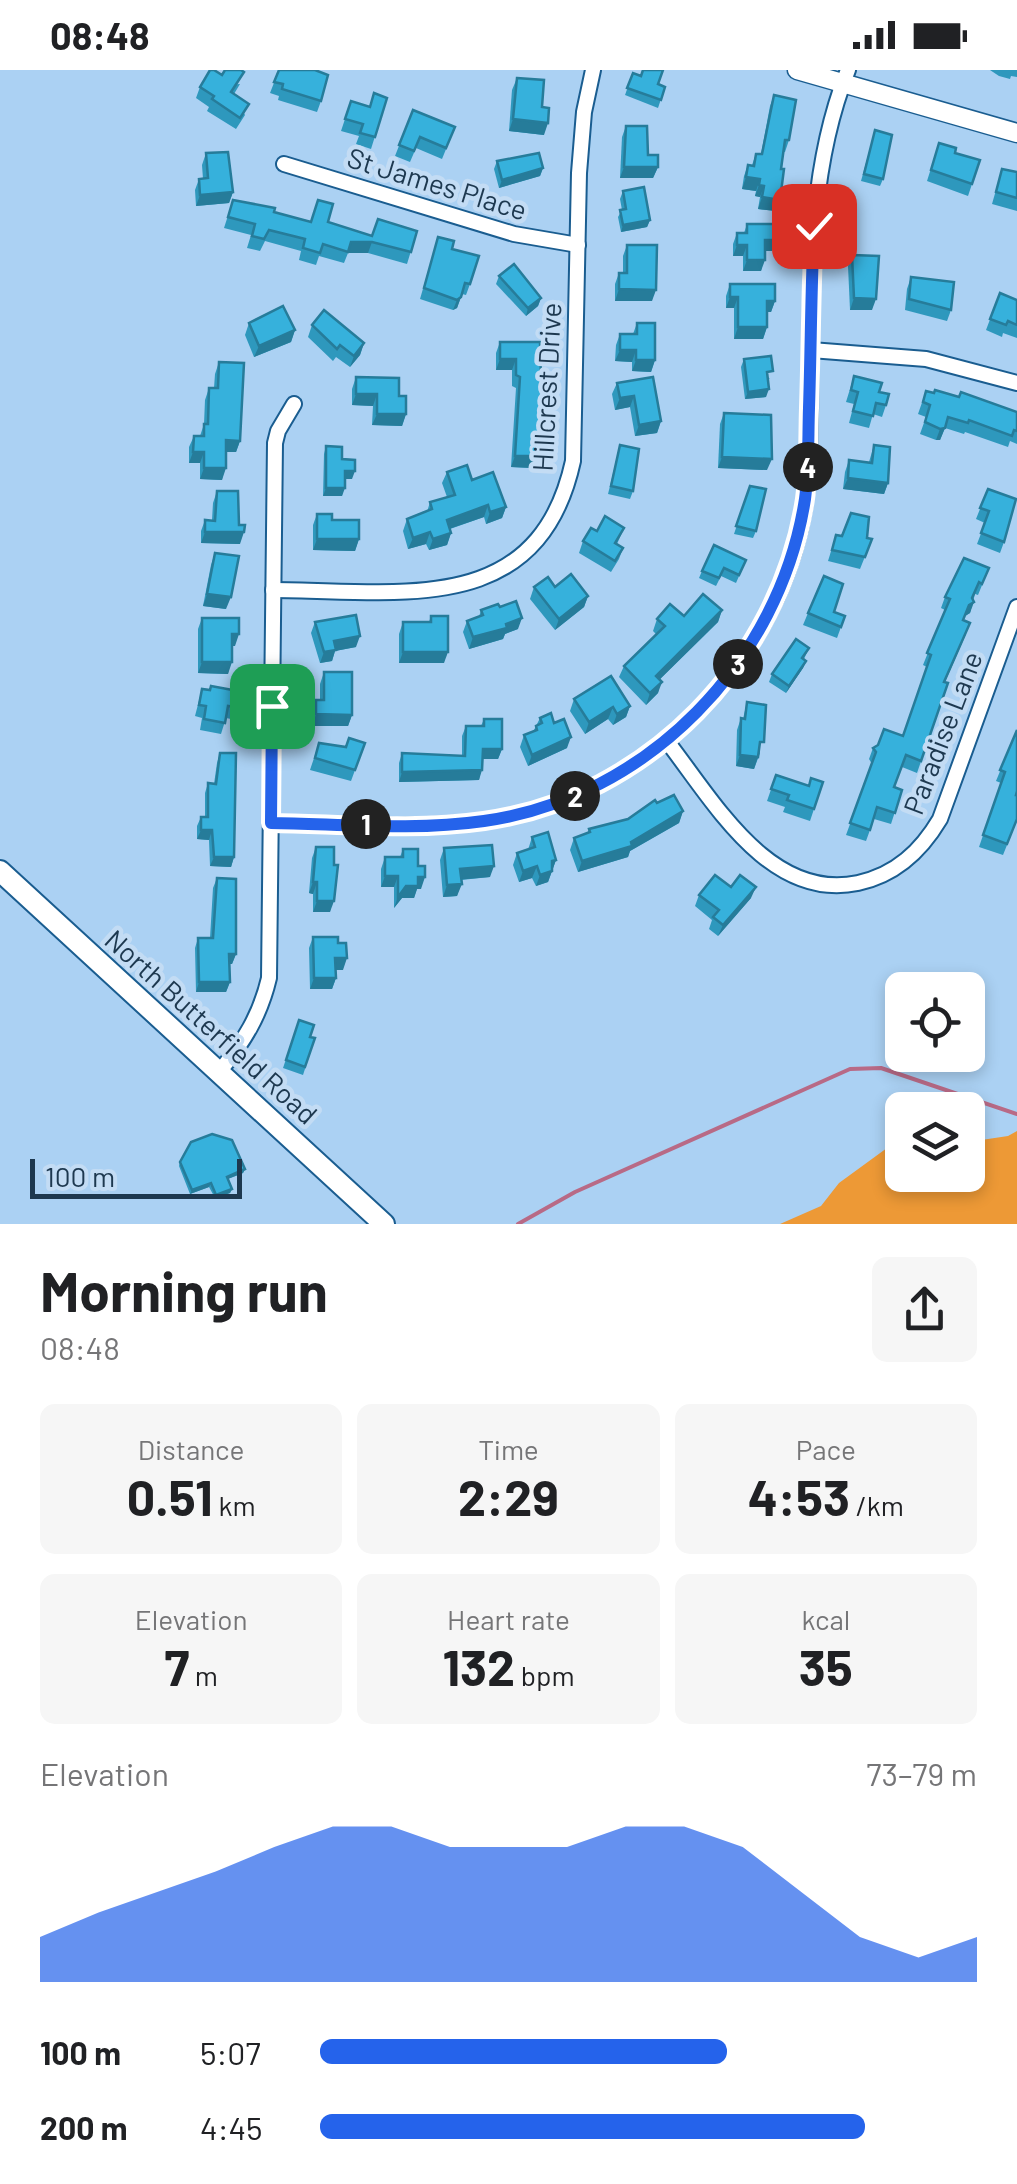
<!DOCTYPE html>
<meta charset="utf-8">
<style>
body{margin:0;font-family:Barlow,sans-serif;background:#f6f6f6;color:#202124;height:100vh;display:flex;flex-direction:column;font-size:38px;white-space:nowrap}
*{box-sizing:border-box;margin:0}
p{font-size:32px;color:#757577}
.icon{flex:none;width:55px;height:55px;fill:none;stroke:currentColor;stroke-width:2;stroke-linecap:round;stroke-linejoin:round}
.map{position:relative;height:1154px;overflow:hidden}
.details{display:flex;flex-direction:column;background:#fff;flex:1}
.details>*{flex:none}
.tools{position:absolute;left:885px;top:902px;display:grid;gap:20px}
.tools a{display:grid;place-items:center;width:100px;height:100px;border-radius:15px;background:#fff;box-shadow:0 5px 15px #0003;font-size:50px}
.scale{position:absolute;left:30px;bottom:25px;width:212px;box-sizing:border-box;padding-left:10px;border:5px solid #1d384f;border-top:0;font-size:28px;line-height:35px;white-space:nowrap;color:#1d384f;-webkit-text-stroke:8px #c3dcf4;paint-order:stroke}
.pin{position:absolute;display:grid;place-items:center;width:85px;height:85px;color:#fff;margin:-42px;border-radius:20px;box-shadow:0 5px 15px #0006}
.km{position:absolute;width:50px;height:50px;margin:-25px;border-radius:50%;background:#222;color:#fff;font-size:28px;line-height:50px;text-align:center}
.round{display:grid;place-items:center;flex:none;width:105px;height:105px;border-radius:15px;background:#f6f6f6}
.summary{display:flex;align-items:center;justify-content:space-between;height:170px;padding:0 40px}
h1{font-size:55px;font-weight:700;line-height:75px}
.metrics{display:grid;grid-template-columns:repeat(3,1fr);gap:15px;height:170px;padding:10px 40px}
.metrics div{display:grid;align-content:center;border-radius:15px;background:#f6f6f6;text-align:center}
.metrics b{font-size:50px;font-weight:700}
.metrics small{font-size:28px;font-weight:400}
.metrics p{font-size:28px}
.chart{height:280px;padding:20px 40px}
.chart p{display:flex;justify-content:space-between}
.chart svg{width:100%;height:180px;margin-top:10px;fill:#2563eb;opacity:.7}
ul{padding:0 40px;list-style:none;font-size:32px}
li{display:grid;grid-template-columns:160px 120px 1fr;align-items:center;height:75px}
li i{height:25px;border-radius:12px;background:#2563eb}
.status{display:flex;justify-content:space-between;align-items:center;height:70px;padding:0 50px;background:#fff;direction:ltr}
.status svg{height:28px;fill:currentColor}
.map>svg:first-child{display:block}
.green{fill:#ed9936}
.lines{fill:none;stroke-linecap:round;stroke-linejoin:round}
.stream{stroke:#b86a86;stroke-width:4}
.minor-casing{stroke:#1a5d90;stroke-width:18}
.tertiary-casing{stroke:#1a5d90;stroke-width:21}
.secondary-casing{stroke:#1a5d90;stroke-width:24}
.minor{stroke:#fff;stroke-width:14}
.tertiary{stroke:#fff;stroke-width:18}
.secondary{stroke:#fff;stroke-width:20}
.wall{fill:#2e98bd}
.shaded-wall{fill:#267c9a}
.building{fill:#36b1dc;stroke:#267c9a;stroke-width:2.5}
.route-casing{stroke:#fff;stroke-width:20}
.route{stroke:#2563eb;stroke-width:12}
.labels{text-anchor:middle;stroke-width:9;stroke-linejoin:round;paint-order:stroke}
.street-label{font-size:28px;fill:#1d384f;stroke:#c3dcf4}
</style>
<div class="status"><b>08:48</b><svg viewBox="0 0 49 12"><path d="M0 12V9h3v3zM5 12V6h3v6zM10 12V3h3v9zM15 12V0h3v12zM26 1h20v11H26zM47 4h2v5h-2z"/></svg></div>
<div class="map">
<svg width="1017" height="1154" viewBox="0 0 1017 1154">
<rect width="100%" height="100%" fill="#abd1f3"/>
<path class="green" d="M1017 1061V1154H780L821 1136 839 1113 887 1078 902 1071V1105H968V1072L1008 1066Z"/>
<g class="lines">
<path class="stream" d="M518 1154 575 1122 850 999 881 998 1017 1044"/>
<g class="minor-casing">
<g id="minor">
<path d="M284 94 514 164 578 175"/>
<path d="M811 280 926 289 1017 313"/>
<path d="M273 520C399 520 538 550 573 391L579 103 584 42 593 0"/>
<path d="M666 670C713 730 769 832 858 813 896 805 921 781 940 749L1017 537"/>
<path d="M271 753C341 754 413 760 483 751 653 729 797 575 808 404 816 270 797 128 848 0"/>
<path d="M220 1001C244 971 260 946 269 908L275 373 278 361 294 334"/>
</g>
</g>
<g class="tertiary-casing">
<path id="tertiary" d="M797 0 1017 63"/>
</g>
<g class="secondary-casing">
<path id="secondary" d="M0 801 384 1154"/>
</g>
<use href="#minor" class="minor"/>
<use href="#tertiary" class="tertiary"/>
<use href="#secondary" class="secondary"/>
</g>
<g class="wall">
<path d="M279 0 321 31 317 42 278 30 279 26 270 23Z"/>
<path d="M990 0H1017V7L1011 6 1010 9 999 6Z"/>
<path d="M633 3 665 17 658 38 625 25Z"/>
<path d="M517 8 542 37 544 65 509 61 512 20Z"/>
<path d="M240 14 234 24 245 45 236 59 207 41 209 37 196 28 200 17Z"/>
<path d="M774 25 789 70 785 82H783L780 130 776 141 758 139 760 127 755 126 756 121 742 119 744 106 748 95H752L756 84H761L770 36Z"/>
<path d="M387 28 371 79 356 74 359 66 341 61 351 31 369 37Z"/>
<path d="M413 40 455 57 442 89 416 78 410 92 395 86Z"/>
<path d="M626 56 658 97 653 108H620L622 67Z"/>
<path d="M875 60 883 109 880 116 861 111Z"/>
<path d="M939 73 955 83 980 90 968 126 927 111Z"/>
<path d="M206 83 233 122 229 133 196 136 195 120 199 109H203L202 95Z"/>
<path d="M497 91 543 98 540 106 499 118 494 99Z"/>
<path d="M1002 99 1017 102V141L992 134Z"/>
<path d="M623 121 650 150 647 157 621 162 618 147 622 140 620 129Z"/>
<path d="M233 130 274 142 310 151 328 152 372 166 417 161 407 194 368 183H348L344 193 319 186 316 195 299 190 301 181 265 171 260 181 247 178 251 165 224 158Z"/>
<path d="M747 154 772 181H765L761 201H743V186H733V174L737 163H744Z"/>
<path d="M438 167 452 179 470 214 466 225 462 224 457 238 453 240 420 229Z"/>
<path d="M627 175 652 231H615V214L619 203H623V186Z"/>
<path d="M852 185 872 240H850L848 196Z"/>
<path d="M499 206 541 228 538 236 526 246 496 214Z"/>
<path d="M911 207 951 240 947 251 905 240 907 219Z"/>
<path d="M730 214 775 231 771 242H767V257L763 269H734V238H726V226Z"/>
<path d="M1000 223 1017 230V268L1003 263 1002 267 986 260Z"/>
<path d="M249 253 295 260 291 272 254 287 245 265Z"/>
<path d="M637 253 655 290 651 302 632 301V292L615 291 616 275 620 264H633Z"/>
<path d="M312 255 364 273 360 285 350 297 336 287 333 291 308 267Z"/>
<path d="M500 272H540L537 386 532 398 511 397 516 318 512 316V300H496V283Z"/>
<path d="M744 289 770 309H768L766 327 745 329 741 297Z"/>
<path d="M219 292 240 371 236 382H226L222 410 200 409V393H189V377L194 366H200L204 354 205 330 209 318H214L215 304Z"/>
<path d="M854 306 879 322 886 335 882 347 873 344 869 358 849 353 854 334 846 332Z"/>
<path d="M356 307 399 326 406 344 402 356 372 355 373 336 352 335V319Z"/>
<path d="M653 307 661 351 657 363 635 366 630 337 615 340 612 324 617 313Z"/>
<path d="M926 321 1017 342V374L1010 371 1008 377 965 362 964 364 945 358 940 370H936L920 364 926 347 918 344Z"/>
<path d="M724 343 767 400 718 398 720 354Z"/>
<path d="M620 375 633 421 630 429 608 424Z"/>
<path d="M874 375 888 413 884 424 843 419 845 402 849 390 869 392Z"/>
<path d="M326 376 342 389 352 409H345L342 426H323L324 384Z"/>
<path d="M447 402 472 410 506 437 502 448 486 454 484 447 450 459 451 463 447 475 429 480 426 474 408 479 403 461 407 449 427 442 430 432 447 427 442 413Z"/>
<path d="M750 416 756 461 753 468 734 464Z"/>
<path d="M988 419 1004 472 1000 483 977 474 985 453 976 449Z"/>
<path d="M217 421 239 455 240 474 201 473V461L205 450H212L213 433Z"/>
<path d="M317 444 332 450 359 469 355 481 313 480V455Z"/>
<path d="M624 458 617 474 623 478 619 489 611 502 579 483 583 471 597 461Z"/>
<path d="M836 465 872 469 860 499 828 491Z"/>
<path d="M215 483 226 539 203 536 211 495Z"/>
<path d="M746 490 736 513 721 506 716 516 699 508 702 501Z"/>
<path d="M989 498 978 525 975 524 970 543 965 546 963 550 966 564 945 612 948 613 917 703 902 697 894 717 902 720 891 754 874 749 866 771 846 765 872 694 869 689 873 678 903 666 927 597 923 595 945 540 941 538 945 527Z"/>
<path d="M534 517H555L588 526 584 537 555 560 530 529Z"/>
<path d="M500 537 518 559 505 564 503 569 469 579 463 562 467 551 479 547 481 540Z"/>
<path d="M722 540 718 552 660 609 658 623 646 635 619 607 624 596 656 564 653 561 657 549Z"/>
<path d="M834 542 845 546 837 568 803 555 808 543Z"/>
<path d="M431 546 444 593H399V564L403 552H429Z"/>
<path d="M202 548 235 576H232L228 604 198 603V559Z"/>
<path d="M315 552 356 577 335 581 332 591 320 593 311 563Z"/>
<path d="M809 578 804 589 806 591 803 598 786 623 769 612 772 604Z"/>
<path d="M324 602 352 645 348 656H312V641L316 630H320V614Z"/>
<path d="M202 619 235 637 231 649 226 648 221 664 200 660 202 648 195 646Z"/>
<path d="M574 629 630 636 626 647 613 655 608 649 585 664 570 641Z"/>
<path d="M747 632 760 683 754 699 736 696 737 660 741 648 743 649Z"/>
<path d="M540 648 567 678 528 696 520 677 524 665 533 662Z"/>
<path d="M484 649 502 679 498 689H482L479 710 399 712V693L402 683 462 686V666L466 656H481Z"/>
<path d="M1017 660V750L1003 785 979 777 1001 713 996 711Z"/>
<path d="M319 673 346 677 365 673 351 711 310 700Z"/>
<path d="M220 683 234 787 231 797 210 796 209 770 197 769V756L201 747H205V723L208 713 214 714 217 693Z"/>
<path d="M776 705 809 716 823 712 810 751 783 742 785 737 767 731Z"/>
<path d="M657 733 683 741 679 753 630 781 628 787 578 802 570 780 574 768 587 764 589 759 628 749Z"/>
<path d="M532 767 556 790 548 812 536 816 532 808 519 812 513 795 517 783 528 780Z"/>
<path d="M316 777 334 795 330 842H313V824L309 823 312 788Z"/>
<path d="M444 778 490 807 461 810 457 826 443 827 440 790Z"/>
<path d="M403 779 418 796 421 819H417L414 828H402L394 838V817H381V799L385 787H400Z"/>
<path d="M217 808 236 884 232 894H229L230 912 226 922H196L195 878 198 868H210L213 818Z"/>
<path d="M731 817 751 828 718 866 709 859 712 850 695 836 699 825Z"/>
<path d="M313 867 338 873 343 900H336V908L332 919H310L309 878Z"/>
<path d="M299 950 310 967 315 968 303 1005 283 998Z"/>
<path d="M180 1092 245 1099 243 1103 228 1109 232 1119 230 1123 215 1128 209 1117 190 1124 179 1096Z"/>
</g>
<g class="shaded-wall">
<path d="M513 49 548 53 544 65 509 61Z"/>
<path d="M624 97H658L653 108H620Z"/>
<path d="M543 98 540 106 499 118 502 110Z"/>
<path d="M746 107 760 109 756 121 742 119Z"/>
<path d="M759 115 764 116 760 127 755 126Z"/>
<path d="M233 122 229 133 196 136 200 125Z"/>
<path d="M762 127 780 130 776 141 758 139Z"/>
<path d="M650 150 647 157 621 162 623 155Z"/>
<path d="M765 170H776L772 181H761Z"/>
<path d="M351 172H372L368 183H347Z"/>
<path d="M737 175H747L743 186H733Z"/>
<path d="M747 190H765L761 201H743Z"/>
<path d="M619 219 656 220 652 231H615Z"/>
<path d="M461 227 457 238 453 240 457 230Z"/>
<path d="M730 227H738L734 238H726Z"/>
<path d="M541 228 538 236 526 246 528 238Z"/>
<path d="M854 228 876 229 872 240H850Z"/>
<path d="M767 231H775L771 242H763Z"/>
<path d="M738 257H767L763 269H734Z"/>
<path d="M295 260 291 272 254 287 259 276Z"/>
<path d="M364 273 360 285 350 297 354 286Z"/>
<path d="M620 280H636L632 292 615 291Z"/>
<path d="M500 289H516L512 300H496Z"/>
<path d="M636 290H655L651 302 632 301Z"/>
<path d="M769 319 766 327 745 329 748 322Z"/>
<path d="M356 324H377L373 336 352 335Z"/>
<path d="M634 326 630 337 615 340 620 328Z"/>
<path d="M377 344H406L402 356 372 355Z"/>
<path d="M661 351 657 363 635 366 639 355Z"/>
<path d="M945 358 940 370H936L940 359Z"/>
<path d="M226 370 240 371 236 382H222Z"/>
<path d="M193 382H204L200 393H189Z"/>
<path d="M515 386H537L532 398 511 397Z"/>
<path d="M722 387 772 389 767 400 718 398Z"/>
<path d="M204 398H226L222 410 200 409Z"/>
<path d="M345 401H355L352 409H342Z"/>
<path d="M848 408 888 413 884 424 843 419Z"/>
<path d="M326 418H345L342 426H323Z"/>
<path d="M488 435 484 447 443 461 447 450Z"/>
<path d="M506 437 502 448 486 454 490 442Z"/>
<path d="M205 462H244L240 474 201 473Z"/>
<path d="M430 462 426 474 408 479 413 468Z"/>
<path d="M451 463 447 475 429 480 433 469Z"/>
<path d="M317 469H359L355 481 313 480Z"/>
<path d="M207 524 231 527 226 539 203 536Z"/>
<path d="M588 526 584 537 555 560 559 549Z"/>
<path d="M974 532 970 543 965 546 970 534Z"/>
<path d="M722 540 718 552 652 617 656 606Z"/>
<path d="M522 548 518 559 505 564 503 569 469 579 473 567Z"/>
<path d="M232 564H239L235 576H228Z"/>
<path d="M360 566 356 577 335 581 332 591 320 593 324 582 334 571Z"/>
<path d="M403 582H448L444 593H399Z"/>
<path d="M806 591 803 598 786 623 789 616Z"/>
<path d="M202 592H232L228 604 198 603Z"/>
<path d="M662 612 658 623 646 635 650 623Z"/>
<path d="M630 636 626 647 613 655 617 644Z"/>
<path d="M613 637 608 649 585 664 589 652Z"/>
<path d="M316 644 352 645 348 656H312Z"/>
<path d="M571 667 567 678 528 696 532 685Z"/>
<path d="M483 679H502L498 689H479Z"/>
<path d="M740 685 758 687 754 699 736 696Z"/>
<path d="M482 700 479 710 399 712 402 702Z"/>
<path d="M683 741 679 753 630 781 628 787 578 802 582 791 631 772Z"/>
<path d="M201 760H212L209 770 197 769Z"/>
<path d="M214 787H234L231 797 210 796Z"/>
<path d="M556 790 548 812 536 816 540 805 552 791Z"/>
<path d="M494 796 490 807 456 810 460 799Z"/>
<path d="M537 796 532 808 519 812 523 801Z"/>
<path d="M385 806H398L394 817H381Z"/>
<path d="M418 807H425L421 819H417L414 828H402L394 838 398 827 406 816Z"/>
<path d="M313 812H317L313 824 309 823Z"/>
<path d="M462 814 457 826 443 827 447 815Z"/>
<path d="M756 817 751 828 718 866 723 855Z"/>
<path d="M317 831H334L330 842H313Z"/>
<path d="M229 884H236L232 894H225Z"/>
<path d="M335 888H347L343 900H331Z"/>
<path d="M314 908H336L332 919H310Z"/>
<path d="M199 912H230L226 922H196Z"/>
<path d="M245 1099 243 1103 225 1110 227 1107Z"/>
<path d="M211 1113 209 1117 190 1124 192 1120Z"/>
<path d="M232 1119 230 1123 215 1128 216 1125Z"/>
</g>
<g class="building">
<path d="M210 0H214L222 5 225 0H241L244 2 231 22 249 34 240 48 212 29 214 26 200 17Z"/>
<path d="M279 0H315L328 5 321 31 282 19 283 14 274 12Z"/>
<path d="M643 0H663L658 14 665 17 661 30 627 18 633 3 641 6Z"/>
<path d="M517 8 544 10 542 37 549 38 548 53 513 49Z"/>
<path d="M374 23 387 28 375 67 360 63 363 54 345 49 351 31 370 37Z"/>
<path d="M774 25 796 30 789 70H785L781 99H784L780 130 762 127 764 116 759 115 760 109 746 107 748 95 754 96 756 84H762Z"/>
<path d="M413 40 455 57 446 78 420 67 414 81 399 75Z"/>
<path d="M626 56H647L648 85H658V97H624Z"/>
<path d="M875 60 892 65 883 109 864 104Z"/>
<path d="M939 73 956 78 955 83 980 90 972 114 931 100Z"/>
<path d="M228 82 233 122 200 125 199 109 208 108 206 83Z"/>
<path d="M539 83 543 98 502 110 497 91Z"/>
<path d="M1002 99 1017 102V128L996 122Z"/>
<path d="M644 117 650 150 623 155 620 140 626 139 623 121Z"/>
<path d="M233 130 275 138 274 142 311 152 318 130 333 134 328 152 372 166 378 149 417 161 411 182 372 172H351L348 182 323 174 320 183 303 178 305 169 269 160 264 169 252 166 255 154 228 147Z"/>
<path d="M747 154H776V170H765V190H747V175H737V163H747Z"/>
<path d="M438 167 454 171 452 179 479 186 470 214 465 213 461 227 457 230 424 218Z"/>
<path d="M627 175H657L656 220 619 219V203H627Z"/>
<path d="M852 185 879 186 876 229 854 228Z"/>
<path d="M514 194 541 228 528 238 499 206Z"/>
<path d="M911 207 954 212 951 240 909 229Z"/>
<path d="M730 214H775V231H767V257H738V227H730Z"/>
<path d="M1000 223 1017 230V255L1008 251 1006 255 990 249Z"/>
<path d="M283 236 295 260 259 276 249 253Z"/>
<path d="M324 240 364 273 354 286 340 275 337 279 312 255Z"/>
<path d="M637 253H655V290H636V280H620V264H637Z"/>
<path d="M500 272H540L542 343 537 386H515L520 307 516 305V289H500Z"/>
<path d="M771 286 773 301 767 302 769 319 748 322 744 289Z"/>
<path d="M219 292 244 293 240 371 226 370V398H204V382H193L194 366H204V354H208L209 318H218Z"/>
<path d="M854 306 882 313 879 322 889 324 886 335 876 333 873 346 853 341 858 322 851 320Z"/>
<path d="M356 307 399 308V326H406V344H377V324H356Z"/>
<path d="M653 307 661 351 639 355 634 326 620 328 617 313Z"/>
<path d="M935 320 959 327 961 322 1017 342V361L1014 360 1012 366 969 350 968 353 948 347 945 358 940 359 925 352 930 335 923 332 926 321 934 323Z"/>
<path d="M724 343 771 345 772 389 722 387Z"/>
<path d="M620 375 639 379 633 421 611 416Z"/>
<path d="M874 375 890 377 888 413 848 408 849 390 872 393Z"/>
<path d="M326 376 342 377V389L355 390V401H345V418H326Z"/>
<path d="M467 395 472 410 493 402 506 437 490 442 488 435 447 450 451 463 433 469 430 462 413 468 407 449 432 439 430 432 455 425 447 402Z"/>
<path d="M750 416 766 419 756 461 736 456Z"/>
<path d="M988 419 1016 429 1004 472 981 463 989 441 980 438Z"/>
<path d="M217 421H238L239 455H245L244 462H205V450L215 451Z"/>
<path d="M851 443 869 447 867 468 872 469 865 487 832 480 836 465 842 466Z"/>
<path d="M317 444H332V450H359V469H317Z"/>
<path d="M605 446 624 458 615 473 623 478 615 491 583 471 591 458 597 461Z"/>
<path d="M714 475 746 490 739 505 724 498 719 508 702 501Z"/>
<path d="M215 483 239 486 231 527 207 524Z"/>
<path d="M964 488 989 498 982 514 979 512 972 528 974 532 969 535 963 550 970 553 944 612 948 613 921 691 906 685 894 717 902 720 895 743 877 737 870 760 850 753 876 682 873 678 878 675 884 659 903 666 931 585 927 583 950 529 945 527Z"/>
<path d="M571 504 588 526 559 549 534 517 548 507 555 517Z"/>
<path d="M824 506 843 514 834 542 845 546 841 557 808 543Z"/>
<path d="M703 524 722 540 656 606 662 612 650 623 624 596 665 556 657 549 670 534 684 546Z"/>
<path d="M516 531 522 548 506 554 507 558 473 567 467 551 483 545 481 540 498 534 500 537Z"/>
<path d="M356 545 360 566 334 571 336 580 324 582 315 552Z"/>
<path d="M431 546H448V582H403V552H431Z"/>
<path d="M202 548H239V564H232V592H202Z"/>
<path d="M796 569 809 578 802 588 806 591 789 616 772 604Z"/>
<path d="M324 602H352V645L316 644V630H324Z"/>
<path d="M611 606 630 636 617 644 613 637 589 652 574 629Z"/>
<path d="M211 616 238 621 235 637 228 636 225 653 204 649 206 636 199 635 202 619 210 620Z"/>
<path d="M747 632 766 635 764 672H760L758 687 740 685 741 648 745 649Z"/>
<path d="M551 643 554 653 564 649 571 667 532 685 524 665 537 660 536 656 542 653 540 648Z"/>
<path d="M484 649H502V679H483L482 700 402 702V683L465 686 466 656H484Z"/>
<path d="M1017 660V721L1016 725H1017V749L1007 774 983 765 1005 702 1000 700Z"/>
<path d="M349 668 365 673 355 700 315 688 319 673 346 677Z"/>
<path d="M220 683H236L234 787H214L212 760H201V747H208V713L216 714Z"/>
<path d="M776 705 809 716 811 708 823 712 814 739 787 730 789 725 771 719Z"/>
<path d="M674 725 683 741 631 772 632 776 582 791 574 768 590 762 589 759 628 749 655 730 657 733Z"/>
<path d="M548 762 556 790 552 791V801L540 805 537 796 523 801 517 783 535 777 532 767Z"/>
<path d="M492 775 494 796 460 799 462 814 447 815 444 778Z"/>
<path d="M316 777H334V795H338L334 831H317V812H313Z"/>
<path d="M403 779H418V796H425V807H418V816H406L398 827V806H385V787H403Z"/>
<path d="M715 805 731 817 740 805 756 817 723 855 713 847 719 840 699 825Z"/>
<path d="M217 808 236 809V884H229L230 912H199L198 868H213Z"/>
<path d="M313 867H338V873H346L347 888H335L336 908H314Z"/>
<path d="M299 950 314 955 310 967 315 968 305 997 286 990Z"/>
<path d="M212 1064 232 1070 245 1099 227 1107 232 1119 216 1125 211 1113 192 1120 180 1092 191 1072Z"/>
</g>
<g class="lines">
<g class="route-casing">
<path id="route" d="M272 636 271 753C341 754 414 761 484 751 648 728 780 591 805 429 809 399 808 368 809 338 811 277 811 216 814 156"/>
</g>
<use href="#route" class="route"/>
</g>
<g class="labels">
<g class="street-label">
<text transform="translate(437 114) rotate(17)" y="10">St James Place</text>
<text transform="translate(547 317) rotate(-87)" y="10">Hillcrest Drive</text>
<text transform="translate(943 663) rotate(-69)" y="10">Paradise Lane</text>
<text transform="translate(211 957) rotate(42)" y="10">North Butterfield Road</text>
</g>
</g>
</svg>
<div class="tools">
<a><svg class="icon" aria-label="locate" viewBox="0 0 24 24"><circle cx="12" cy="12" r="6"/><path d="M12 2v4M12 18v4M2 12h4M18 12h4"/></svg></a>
<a><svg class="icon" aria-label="layers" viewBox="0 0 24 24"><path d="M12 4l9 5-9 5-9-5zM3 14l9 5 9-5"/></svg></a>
</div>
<div class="scale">100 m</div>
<div class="pin" style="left:272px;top:636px;background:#1e9e55"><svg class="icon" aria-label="arrive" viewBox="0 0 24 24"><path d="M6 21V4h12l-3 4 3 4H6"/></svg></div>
<div class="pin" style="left:814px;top:156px;background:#d93025"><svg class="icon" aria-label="check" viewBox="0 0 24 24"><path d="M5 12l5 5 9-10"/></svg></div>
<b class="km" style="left:366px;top:754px">1</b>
<b class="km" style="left:575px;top:726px">2</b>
<b class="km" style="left:738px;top:594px">3</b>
<b class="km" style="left:808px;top:397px">4</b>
</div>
<section class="details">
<div class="summary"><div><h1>Morning run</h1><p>08:48</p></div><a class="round"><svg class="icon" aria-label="share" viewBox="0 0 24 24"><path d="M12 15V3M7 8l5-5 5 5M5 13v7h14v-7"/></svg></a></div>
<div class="metrics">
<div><p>Distance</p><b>0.51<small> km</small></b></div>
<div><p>Time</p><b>2:29</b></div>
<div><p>Pace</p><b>4:53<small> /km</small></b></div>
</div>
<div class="metrics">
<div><p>Elevation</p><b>7<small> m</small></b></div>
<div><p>Heart rate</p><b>132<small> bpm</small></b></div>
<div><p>kcal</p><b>35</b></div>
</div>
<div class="chart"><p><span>Elevation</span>73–79 m</p>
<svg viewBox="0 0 160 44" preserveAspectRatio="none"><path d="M0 44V33L10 27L20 22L30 17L40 11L50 6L60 6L70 11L80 11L90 11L100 6L110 6L120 11L130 22L140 33L150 38L160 33V44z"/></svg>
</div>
<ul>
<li><b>100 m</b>5:07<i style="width:62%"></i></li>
<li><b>200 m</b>4:45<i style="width:83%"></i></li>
</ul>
</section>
